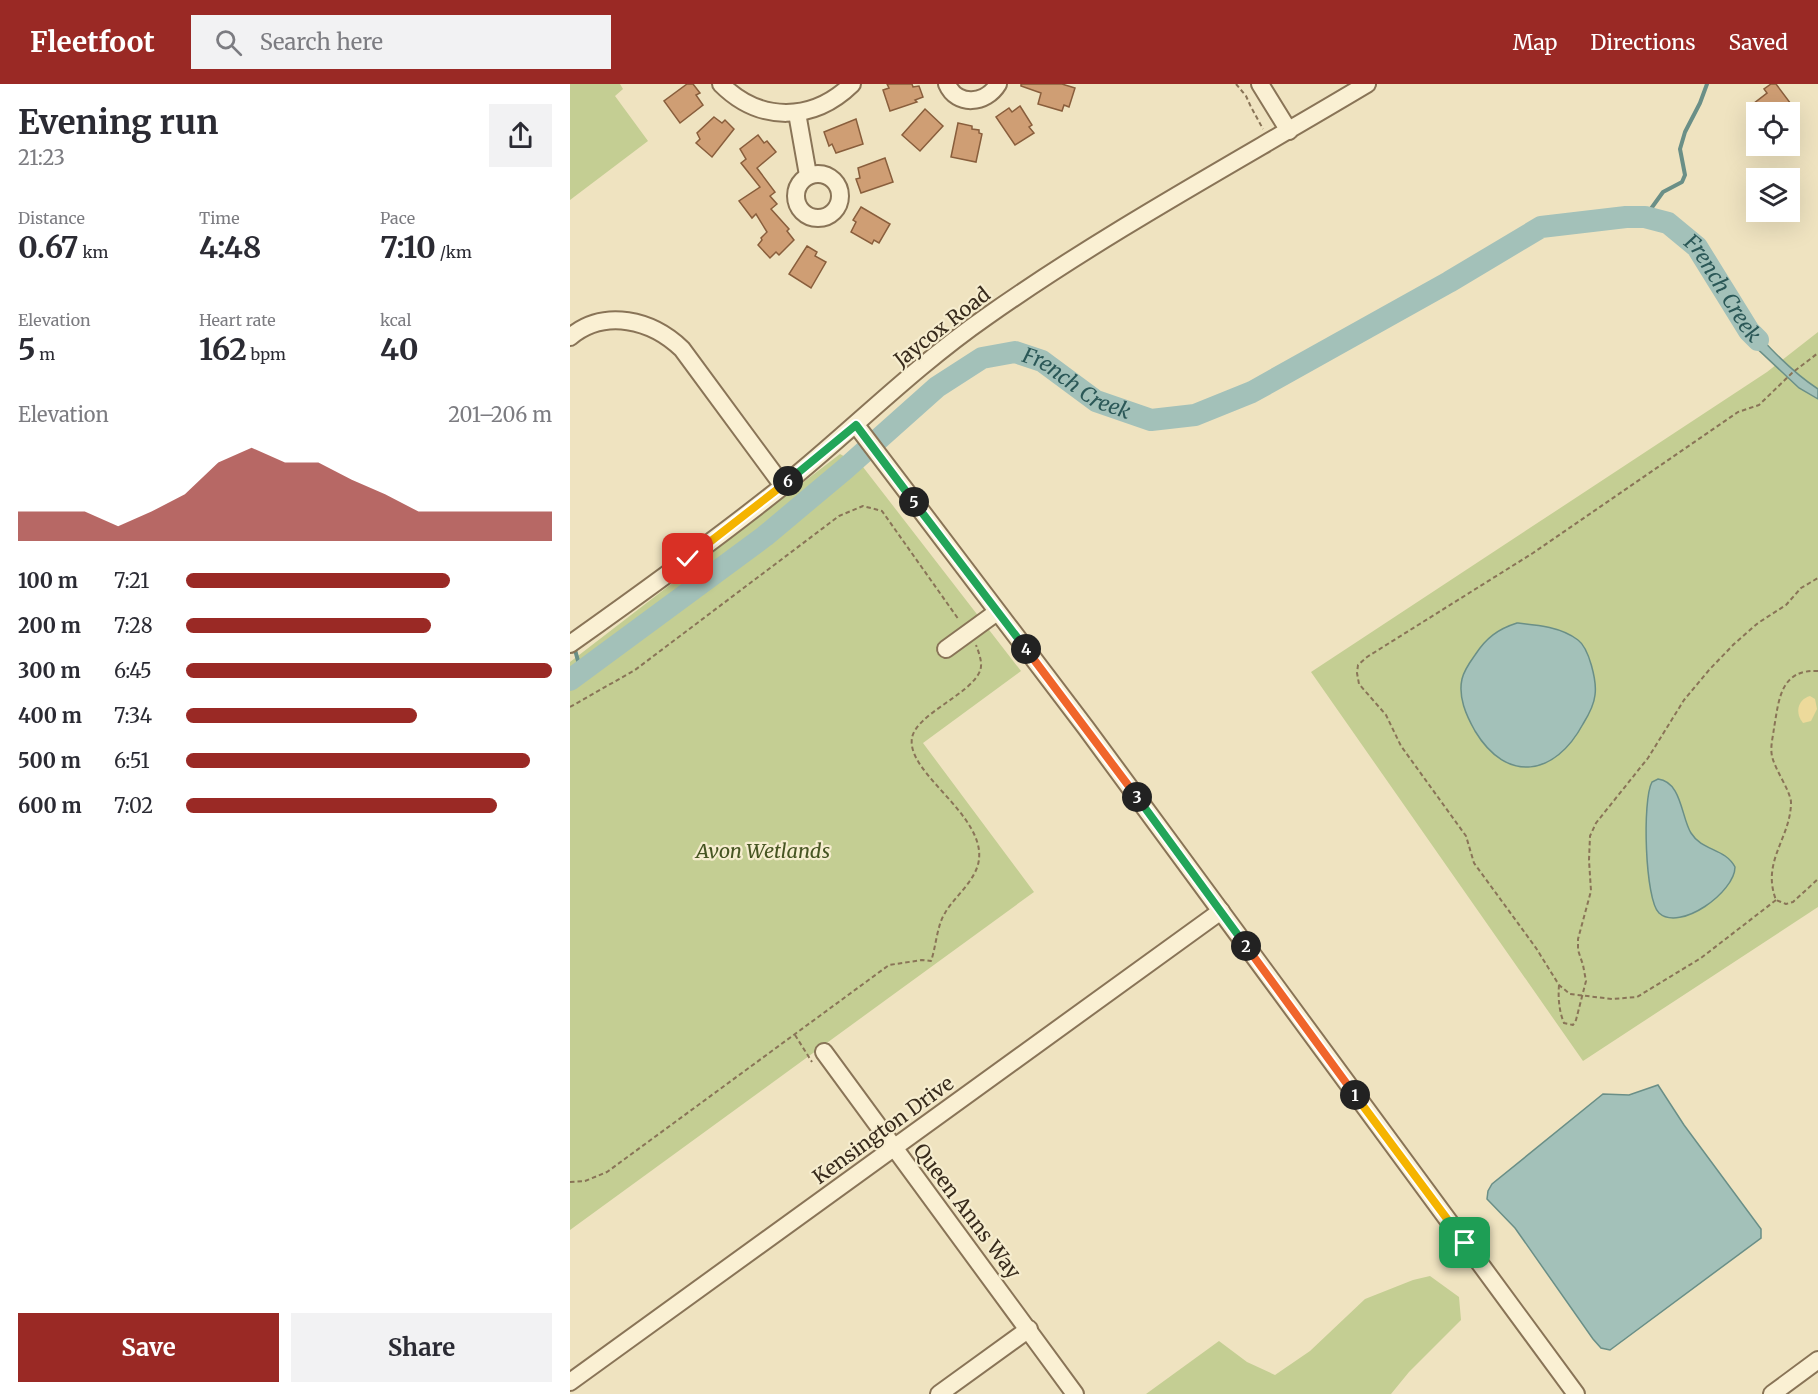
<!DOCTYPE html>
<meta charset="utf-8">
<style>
body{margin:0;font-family:Merriweather,serif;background:#f2f2f3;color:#2b2b33;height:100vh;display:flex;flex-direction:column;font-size:22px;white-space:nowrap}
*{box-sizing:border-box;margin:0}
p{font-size:20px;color:#7c7c81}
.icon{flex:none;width:33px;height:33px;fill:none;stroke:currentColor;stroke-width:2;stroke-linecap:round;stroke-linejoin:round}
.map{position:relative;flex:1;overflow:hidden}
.details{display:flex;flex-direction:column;background:#fff;width:570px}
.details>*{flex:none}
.buttons{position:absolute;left:1176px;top:18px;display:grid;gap:12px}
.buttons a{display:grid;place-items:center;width:54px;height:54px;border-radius:0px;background:#fff;box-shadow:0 6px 24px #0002;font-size:30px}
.pin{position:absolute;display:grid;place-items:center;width:51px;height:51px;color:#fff;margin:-26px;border-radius:12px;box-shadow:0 3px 9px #0006}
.km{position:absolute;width:30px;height:30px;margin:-15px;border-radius:50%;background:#222;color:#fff;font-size:16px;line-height:30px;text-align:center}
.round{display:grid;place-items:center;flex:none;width:63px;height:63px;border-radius:0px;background:#f2f2f3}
.head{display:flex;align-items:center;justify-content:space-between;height:102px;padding:0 18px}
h1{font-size:33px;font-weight:700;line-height:45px}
.figures{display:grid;grid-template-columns:repeat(3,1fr);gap:9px;height:102px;padding:6px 18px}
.figures div{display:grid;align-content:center}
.figures b{font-size:30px;font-weight:700}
.figures small{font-size:16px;font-weight:400}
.figures p{font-size:16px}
.chart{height:168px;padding:12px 18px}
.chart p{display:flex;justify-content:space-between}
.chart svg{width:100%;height:108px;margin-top:6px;fill:#9a2925;opacity:.7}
.action{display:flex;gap:12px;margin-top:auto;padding:12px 18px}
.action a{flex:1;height:69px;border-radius:0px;background:#9a2925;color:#fff;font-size:24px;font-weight:700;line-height:69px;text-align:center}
.action a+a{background:#f2f2f3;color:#2b2b33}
ul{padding:0 18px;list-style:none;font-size:20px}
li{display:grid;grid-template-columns:96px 72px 1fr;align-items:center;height:45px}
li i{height:15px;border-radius:8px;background:#9a2925}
header{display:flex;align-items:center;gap:36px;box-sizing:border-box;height:84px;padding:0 30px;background:#9a2925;color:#fff}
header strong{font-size:28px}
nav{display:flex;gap:33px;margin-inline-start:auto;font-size:21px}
.search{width:420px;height:54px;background:#f2f2f3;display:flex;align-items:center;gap:15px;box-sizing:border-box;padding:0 21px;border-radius:0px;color:#7c7c81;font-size:22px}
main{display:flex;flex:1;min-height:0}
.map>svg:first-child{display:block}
.green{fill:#c4ce93}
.sand{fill:#edda9b}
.water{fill:#a3c1b9;stroke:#6a8f87;stroke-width:1.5}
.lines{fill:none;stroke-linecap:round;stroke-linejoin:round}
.stream{stroke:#6a8f87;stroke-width:4}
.river{stroke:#a3c1b9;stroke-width:22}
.building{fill:#cf9e74;stroke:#895e3c;stroke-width:1.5}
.minor-casing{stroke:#897457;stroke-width:20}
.path{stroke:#897457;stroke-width:2;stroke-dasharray:4.5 3;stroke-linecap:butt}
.minor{stroke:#faf0d3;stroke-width:16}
.split-1-casing{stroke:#fff;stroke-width:12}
.split-2-casing{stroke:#fff;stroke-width:12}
.split-3-casing{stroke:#fff;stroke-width:12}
.split-4-casing{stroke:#fff;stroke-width:12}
.split-5-casing{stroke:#fff;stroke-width:12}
.split-6-casing{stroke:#fff;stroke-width:12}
.split-7-casing{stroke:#fff;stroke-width:12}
.split-1{stroke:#f5b400;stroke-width:8}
.split-2{stroke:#f0652b;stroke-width:8}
.split-3{stroke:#22a559;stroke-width:8}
.split-4{stroke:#f0652b;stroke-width:8}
.split-5{stroke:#22a559;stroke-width:8}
.split-6{stroke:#22a559;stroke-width:8}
.split-7{stroke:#f5b400;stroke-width:8}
.labels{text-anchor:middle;stroke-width:4.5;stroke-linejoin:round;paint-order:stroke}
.street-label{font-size:20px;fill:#382b1c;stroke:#f6edcf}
.park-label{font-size:20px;font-style:italic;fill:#465522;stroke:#f6edcf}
.water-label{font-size:21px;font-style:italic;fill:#2b5857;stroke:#f6edcf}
</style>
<header>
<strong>Fleetfoot</strong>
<div class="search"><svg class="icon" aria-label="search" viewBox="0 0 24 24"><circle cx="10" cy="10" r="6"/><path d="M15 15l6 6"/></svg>Search here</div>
<nav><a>Map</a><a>Directions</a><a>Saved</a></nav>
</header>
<main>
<section class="details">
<div class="head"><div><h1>Evening run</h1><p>21:23</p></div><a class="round"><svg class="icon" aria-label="share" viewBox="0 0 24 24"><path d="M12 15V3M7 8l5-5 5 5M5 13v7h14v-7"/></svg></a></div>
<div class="figures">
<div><p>Distance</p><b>0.67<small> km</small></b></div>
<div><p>Time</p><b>4:48</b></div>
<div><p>Pace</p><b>7:10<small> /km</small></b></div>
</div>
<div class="figures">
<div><p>Elevation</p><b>5<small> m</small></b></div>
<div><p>Heart rate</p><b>162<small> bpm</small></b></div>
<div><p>kcal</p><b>40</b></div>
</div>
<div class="chart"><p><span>Elevation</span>201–206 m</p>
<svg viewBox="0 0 160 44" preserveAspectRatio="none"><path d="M0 44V32L10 32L20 32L30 38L40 32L50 25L60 12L70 6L80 12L90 12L100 19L110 25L120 32L130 32L140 32L150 32L160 32V44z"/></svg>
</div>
<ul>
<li><b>100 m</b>7:21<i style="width:72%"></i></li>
<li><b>200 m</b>7:28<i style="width:67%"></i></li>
<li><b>300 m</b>6:45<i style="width:100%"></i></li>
<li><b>400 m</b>7:34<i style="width:63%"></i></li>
<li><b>500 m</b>6:51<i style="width:94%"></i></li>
<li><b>600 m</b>7:02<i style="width:85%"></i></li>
</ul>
<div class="action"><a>Save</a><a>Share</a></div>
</section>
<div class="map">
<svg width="1248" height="1310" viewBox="0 0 1248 1310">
<rect width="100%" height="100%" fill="#efe3c0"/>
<g class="green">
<path d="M0 0H50L53 5 45 12 78 57 0 116Z"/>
<path d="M1248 248V823L1013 977 741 588 1197 288Z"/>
<path d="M270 370 293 383 451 587 353 659 464 808 0 1146V578Z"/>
<path d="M860 1192 889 1213 891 1236 839 1288 821 1310H576L649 1257 677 1278 705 1291 740 1267 795 1215 843 1196Z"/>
</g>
<path class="sand" d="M1240 612 1245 615 1247 625 1241 637 1233 639C1225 629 1227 616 1240 612Z"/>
<g class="water">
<path d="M1173 228C1185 253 1225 290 1248 305V315L1229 304 1179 257 1165 234Z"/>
<path d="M947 539C968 541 991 543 1008 556 1019 564 1027 597 1025 611 1024 621 1018 632 1013 640 985 692 937 700 905 647 896 631 888 613 892 595 894 586 900 578 905 571 916 554 928 545 947 539Z"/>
<path d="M1088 695C1112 698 1111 733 1121 749 1132 767 1155 764 1165 783 1165 808 1110 848 1089 829 1075 816 1072 716 1082 698Z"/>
<path d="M1088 1001 1114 1041 1191 1145V1154L1040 1266 1031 1264 1023 1255 945 1144 917 1115 918 1107 922 1100 1033 1010 1059 1011Z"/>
</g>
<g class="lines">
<g class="stream">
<path d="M1075 133 1093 108 1112 98 1115 91 1110 65 1115 48 1130 19 1137 0"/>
<path d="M4 562 11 588"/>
</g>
<path class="river" id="s1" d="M0 596 195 452 275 385 367 303 412 274 445 268 472 277 526 317 581 336 625 331 682 308 879 198 971 143 1056 133H1075L1098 139 1127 163 1179 247 1188 256"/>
</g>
<g class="building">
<path d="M117 0H123L130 9 126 11 133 21 110 39 94 17Z"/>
<path d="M317 0H342L343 3 349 2 353 13 345 16 347 18 320 27 313 6 319 4Z"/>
<path d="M451 0H492L505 4 499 23 494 21 492 27 468 20 471 9 451 2Z"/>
<path d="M1201 0H1206L1221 20 1210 28H1189L1183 20 1197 9 1194 5Z"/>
<path d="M450 22 462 41 459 43 464 49 445 61 426 33 439 24 442 28Z"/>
<path d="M355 25 373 42 350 67 332 51Z"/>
<path d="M144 33 152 39 155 36 164 45 142 73 126 59 130 55 127 49Z"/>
<path d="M286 35 293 60 266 69 262 60 259 62 254 48Z"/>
<path d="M388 39 402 42V45L409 46V49L412 50 406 78 381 73Z"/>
<path d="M188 51 194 59 197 57 206 68 187 84 205 108 200 112 207 120 201 125 219 145 217 147 224 156 209 171 206 168 200 174 188 161 192 156 191 154 197 148 186 130 182 134 169 117 190 103 171 79 176 75 170 65Z"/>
<path d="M315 74 323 98 291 109 286 95 290 94 288 84Z"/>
<path d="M291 123 320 140 309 159 304 156 302 160 281 148 286 138 283 136Z"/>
<path d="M237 162 247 168 245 172 256 178 241 204 219 190Z"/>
</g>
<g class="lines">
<g class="minor-casing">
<g id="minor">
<path d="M151 0C190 39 243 38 282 0"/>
<path d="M377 0C387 23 416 20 428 0"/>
<path d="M690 0 719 47"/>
<path d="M227 29 238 91"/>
<circle cx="248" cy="112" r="22"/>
<path d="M0 253C35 224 82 236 112 265L213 402"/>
<path d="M286 341 516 644 1006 1310"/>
<path d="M0 560C72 509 144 457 213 402 281 347 344 283 416 233 538 147 670 76 797 0"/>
<path d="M376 565 427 528"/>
<path d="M254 968 505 1310"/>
<path d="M0 1298 651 827"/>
<path d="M369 1310 459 1245"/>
<path d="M1202 1310 1248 1276"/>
</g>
</g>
<g class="path">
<path d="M666 0 676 12 681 23 693 45"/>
<path d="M1248 587C1210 585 1209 616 1204 644 1203 653 1200 663 1202 672 1205 686 1220 706 1221 718 1221 754 1191 777 1206 816L1216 820 1223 818 1248 795"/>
<path d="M0 623 65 586 269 432 293 422 312 427 389 536"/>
<path d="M1206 816 1131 874 1067 913 1042 915 1000 910 989 901 966 864 904 779 896 752 831 662 816 631 789 600 787 589 788 581 797 573 963 469 1168 328 1189 321 1222 289 1248 269"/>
<path d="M989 901C988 914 989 927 994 939L1003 941 1006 936 1016 897 1013 881 1008 866V855L1021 807 1019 776 1020 752 1026 739 1078 674 1114 616 1139 586 1164 560 1188 539 1216 521 1231 504 1248 494"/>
<path d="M225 951 242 978"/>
<path d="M0 1098 15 1097 37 1088 319 881 352 876 361 877C366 863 367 841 375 829 384 813 407 796 409 775 414 730 336 689 342 654 346 630 400 611 410 587 413 579 409 569 406 561"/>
</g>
<use href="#minor" class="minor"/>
</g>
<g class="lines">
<g class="split-1-casing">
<path id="split-1" d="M785 1011 895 1159"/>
</g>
<g class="split-2-casing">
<path id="split-2" d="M676 862 785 1011"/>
</g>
<g class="split-3-casing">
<path id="split-3" d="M567 713 676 862"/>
</g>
<g class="split-4-casing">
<path id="split-4" d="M456 565 567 713"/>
</g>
<g class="split-5-casing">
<path id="split-5" d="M344 418 456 565"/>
</g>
<g class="split-6-casing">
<path id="split-6" d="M218 397 286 341 344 418"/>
</g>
<g class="split-7-casing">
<path id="split-7" d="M118 475 218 397"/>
</g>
<use href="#split-1" class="split-1"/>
<use href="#split-2" class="split-2"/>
<use href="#split-3" class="split-3"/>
<use href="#split-4" class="split-4"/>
<use href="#split-5" class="split-5"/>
<use href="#split-6" class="split-6"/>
<use href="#split-7" class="split-7"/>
</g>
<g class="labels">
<g class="street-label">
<text transform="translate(372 243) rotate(-38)" y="7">Jaycox Road</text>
<text transform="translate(313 1046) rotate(-36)" y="7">Kensington Drive</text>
<text transform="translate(397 1127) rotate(53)" y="7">Queen Anns Way</text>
</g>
<g class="park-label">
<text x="193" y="774">Avon Wetlands</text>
</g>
<g class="water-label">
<text dy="7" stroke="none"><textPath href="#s1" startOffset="1364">French Creek</textPath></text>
<text dy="7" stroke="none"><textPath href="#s1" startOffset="627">French Creek</textPath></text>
</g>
</g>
</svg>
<div class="buttons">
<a><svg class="icon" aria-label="locate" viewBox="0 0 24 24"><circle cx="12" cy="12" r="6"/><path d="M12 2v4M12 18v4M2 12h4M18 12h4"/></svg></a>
<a><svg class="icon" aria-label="layers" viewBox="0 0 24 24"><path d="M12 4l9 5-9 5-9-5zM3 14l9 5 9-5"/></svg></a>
</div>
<div class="pin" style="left:895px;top:1159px;background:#1e9e55"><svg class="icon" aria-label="arrive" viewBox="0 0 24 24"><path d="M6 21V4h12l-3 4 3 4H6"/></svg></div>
<div class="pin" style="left:118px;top:475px;background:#d93025"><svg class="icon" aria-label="check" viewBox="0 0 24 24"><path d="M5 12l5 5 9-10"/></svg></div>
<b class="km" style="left:785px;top:1011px">1</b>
<b class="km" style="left:676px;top:862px">2</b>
<b class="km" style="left:567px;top:713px">3</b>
<b class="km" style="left:456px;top:565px">4</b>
<b class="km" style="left:344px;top:418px">5</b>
<b class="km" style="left:218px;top:397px">6</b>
</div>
</main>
